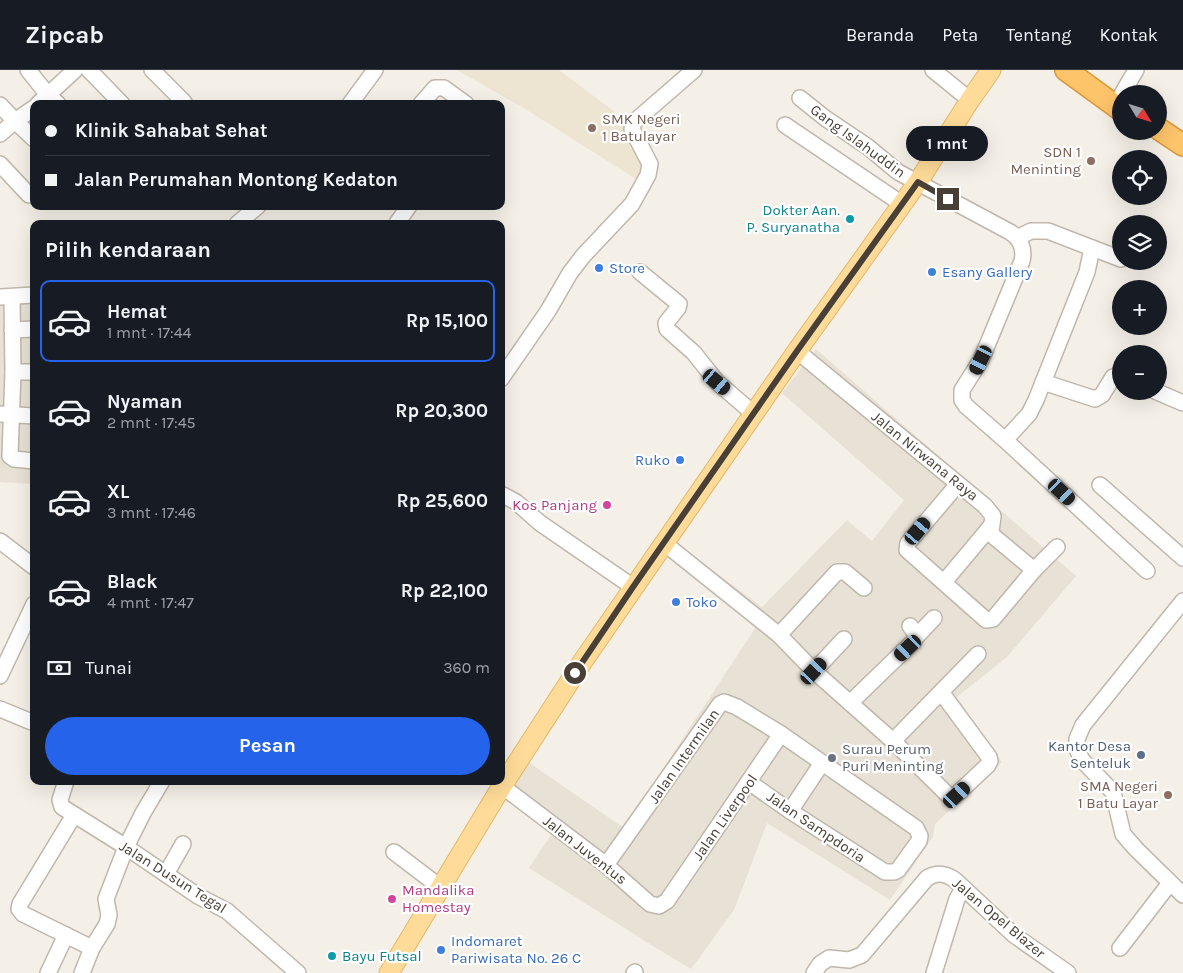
<!DOCTYPE html>
<html lang="id">
<head>
<meta charset="utf-8">
<style>
  :root { --surface:#171b24; --page:#20242c; --text:#f1f3f6; --muted:#9ea1a6; --line:#363941; --accent:#2563eb }
  body { margin:0; font-family:Karla,sans-serif; background:var(--page); color:var(--text); height:100vh; display:flex; flex-direction:column; font-size:19px; white-space:nowrap }
  * { box-sizing:border-box; margin:0 }
  p { font-size:16px; color:var(--muted) }
  .icon { flex:none; width:28px; height:28px; fill:none; stroke:currentColor; stroke-width:2; stroke-linecap:round; stroke-linejoin:round }
  .map { position:relative; flex:1; overflow:hidden }
  .details { position:absolute; left:30px; top:150px; width:475px; height:565px; display:flex; flex-direction:column; background:var(--surface); border-radius:10px; box-shadow:0 5px 20px #0002 }
  .details>* { flex:none }
  .hud { position:absolute; left:30px; top:30px; width:475px; height:110px; border-radius:10px; box-shadow:0 5px 20px #0002; display:grid; align-content:center; height:110px; padding:0 15px; background:var(--surface) }
  .needle { width:32px; rotate:128deg }
  .fabs { position:absolute; left:1112px; top:15px; display:grid; gap:10px }
  .fabs a { display:grid; place-items:center; width:55px; height:55px; border-radius:50%; background:var(--surface); box-shadow:0 5px 20px #0002; font-size:25px }
  .end { position:absolute; width:22px; height:22px; margin:-11px; border:6px solid #484037; background:#fff; box-shadow:0 0 0 2px #fff }
  .from { border-radius:50% }
  .bubble { position:absolute; height:35px; border-radius:18px; background:var(--surface); box-shadow:0 5px 20px #0002; font-size:16px; font-weight:700; line-height:35px; text-align:center }
  .car { position:absolute; width:15px; height:30px; margin:-15px -8px; border-radius:6px; box-shadow:0 0 4px 1px #0007; background:linear-gradient(#222 24%,#8ab4d8 0 40%,#222 0 76%,#8ab4d8 0 86%,#222 0) }
  .hud b { display:flex; align-items:center; gap:18px; height:48px; font-size:19px }
  .hud b+b { border-top:1px solid var(--line) }
  .hud i { width:12px; height:12px; background:var(--text) }
  ul { padding:0; list-style:none }
  li { display:flex; align-items:center; gap:15px; height:82px; margin:0 10px 8px; padding:0 5px; border:2px solid transparent; border-radius:10px }
  li div { flex:1 }
  li b { display:block; font-size:19px }
  li em { font-style:normal; font-weight:700 }
  li.current { border-color:var(--accent) }
  li>.icon { width:45px; height:45px; stroke-width:1.5 }
  h2 { padding:0 15px; font-size:22px; line-height:60px }
  .pay { display:flex; align-items:center; gap:12px; height:55px; padding:0 15px; font-size:19px }
  .pay p { margin-inline-start:auto }
  .button { display:flex; gap:10px; margin-top:auto; padding:10px 15px }
  .button a { flex:1; height:58px; border-radius:30px; background:var(--accent); color:#fff; font-size:20px; font-weight:700; line-height:58px; text-align:center }
  header { display:flex; align-items:center; gap:30px; box-sizing:border-box; height:70px; padding:0 25px; background:var(--surface); border-bottom:1px solid var(--line) }
  header strong { font-size:24px }
  nav { display:flex; gap:28px; margin-inline-start:auto; font-size:18px }
  .map>svg:first-child { display:block }
</style>
</head>
<body>
<header>
<strong>Zipcab</strong>
<nav><a>Beranda</a><a>Peta</a><a>Tentang</a><a>Kontak</a></nav>
</header>
<div class="map">
<svg width="1183" height="903" viewBox="0 0 1183 903">
  <rect width="100%" height="100%" fill="#f4f0e8"/>
  <g fill="#e8e1d6">
    <path d="M34,230V414L0,412V232Z"/>
    <path d="M816,279L1076,506L1007,587L957,627L1002,692L935,754L933,767L890,830L767,753L734,840L691,899L653,876L529,798L553,762L507,727L528,692L624,758L756,557L666,486L676,473L762,537L847,450L872,471L904,430L782,323Z"/>
  </g>
  <path fill="#ede4d2" d="M457,0H559L624,49L652,96L644,114L522,37Z"/>
  <g fill="none" stroke-linecap="round" stroke-linejoin="round">
    <defs>
      <g id="minor">
        <path d="M28,0L48,25L58,34"/>
        <path d="M89,0L122,34"/>
        <path d="M152,0L184,32"/>
        <path d="M933,0L970,30"/>
        <path d="M1122,24L1136,0"/>
        <path d="M800,28L825,48L868,77L898,102L1010,162C1020,168 1025,178 1022,191L981,290L962,320V330L966,336L1005,370L1147,501"/>
        <path d="M38,34L75,0"/>
        <path d="M350,34L375,0"/>
        <path d="M421,34L435,18H444L466,34"/>
        <path d="M0,35L15,51L34,38"/>
        <path d="M785,55L902,134"/>
        <path d="M0,64L15,51L34,69"/>
        <path d="M0,94L29,125"/>
        <path d="M397,153L409,136"/>
        <path d="M237,154L258,136"/>
        <path d="M1092,178L1121,189"/>
        <path d="M640,202L679,234L678,238L666,253L667,259L694,283L717,312L754,344"/>
        <path d="M0,227L34,225"/>
        <path d="M12,227L13,302L10,386L14,389L34,391"/>
        <path d="M12,260L34,259"/>
        <path d="M797,281L985,436L993,446L991,462L992,465L1034,500"/>
        <path d="M13,302H34"/>
        <path d="M501,309L548,241L570,203L583,186L632,134L648,105L650,94L632,59L634,52L694,0"/>
        <path d="M1043,312L1095,329L1102,325L1113,307L1117,306L1121,307"/>
        <path d="M1155,321L1183,333"/>
        <path d="M0,344L34,346"/>
        <path d="M1005,370L1029,344L1036,330L1087,202L1092,178L1048,161H1031L1017,168"/>
        <path d="M958,414L908,473L907,480L986,550L993,549L1034,500L1057,477"/>
        <path d="M1100,415L1183,488"/>
        <path d="M501,424L516,432L540,453L633,517"/>
        <path d="M0,471L34,497"/>
        <path d="M664,473L779,565L814,601L893,671L950,727H954L988,695L990,691L989,687L941,622"/>
        <path d="M944,512L991,456"/>
        <path d="M1183,531L1083,655L1077,669V679L1082,690L1113,722L1123,764L1136,779L1183,825"/>
        <path d="M779,565L837,502H845L864,518"/>
        <path d="M916,567L934,548"/>
        <path d="M814,601L844,569"/>
        <path d="M0,606L34,534"/>
        <path d="M850,633L913,572L916,567L914,561L910,556"/>
        <path d="M0,639L34,653"/>
        <path d="M893,671L978,584"/>
        <path d="M66,711L60,730L62,737L126,777L198,826L227,841L298,903"/>
        <path d="M502,716L606,795L650,834L659,836L667,831L781,664"/>
        <path d="M790,741L822,693"/>
        <path d="M74,745L20,834L19,839L23,844L92,878"/>
        <path d="M394,782L440,817"/>
        <path d="M606,795L720,634L724,632L737,637L781,664L916,758L920,766L919,771L898,800L894,802H885L790,741L749,712"/>
        <path d="M166,804L183,774"/>
        <path d="M1120,878L1170,813"/>
        <path d="M48,903L66,865"/>
        <path d="M82,903L92,878L107,854L109,845L106,829L126,777L143,743L162,711"/>
        <path d="M634,903L635,902"/>
        <path d="M814,903L820,894L829,888L849,890L862,885L927,808C937,802 945,803 955,810L1014,865L1068,903"/>
        <path d="M934,903L957,829L963,818"/>
      </g>
      <path id="major" d="M389,903L502,716L583,591L797,281L918,112L970,30L991,0"/>
      <g id="highway">
        <path d="M1066,0L1121,40"/>
        <path d="M1159,59L1183,75"/>
      </g>
    </defs>
    <use href="#minor" stroke="#c0b7ab" stroke-width="18"/>
    <use href="#major" stroke="#e4b767" stroke-width="21"/>
    <use href="#highway" stroke="#dd9739" stroke-width="24"/>
    <use href="#minor" stroke="#fff" stroke-width="15"/>
    <use href="#major" stroke="#fedb98" stroke-width="19"/>
    <use href="#highway" stroke="#fdc46a" stroke-width="21"/>
  </g>
  <g fill="none" stroke-linecap="round" stroke-linejoin="round">
    <path stroke="#484037" stroke-width="6" d="M575,603L633,517L797,281L918,112L948,129"/>
  </g>
  <g fill="#8d6e63" stroke="#fff" stroke-width="2">
    <circle cx="592" cy="58" r="5"/>
    <circle cx="1091" cy="91" r="5"/>
    <circle cx="1168" cy="725" r="5"/>
  </g>
  <g fill="#0f9aa8" stroke="#fff" stroke-width="2">
    <circle cx="850" cy="149" r="5"/>
    <circle cx="332" cy="886" r="5"/>
  </g>
  <g fill="#3f7fe0" stroke="#fff" stroke-width="2">
    <circle cx="599" cy="198" r="5"/>
    <circle cx="932" cy="202" r="5"/>
    <circle cx="680" cy="390" r="5"/>
    <circle cx="676" cy="532" r="5"/>
    <circle cx="441" cy="880" r="5"/>
  </g>
  <g fill="#d1479c" stroke="#fff" stroke-width="2">
    <circle cx="607" cy="435" r="5"/>
    <circle cx="392" cy="829" r="5"/>
  </g>
  <circle fill="#5c6f8a" stroke="#fff" stroke-width="2" cx="1141" cy="685" r="5"/>
  <circle fill="#6b7280" stroke="#fff" stroke-width="2" cx="832" cy="688" r="5"/>
  <g text-anchor="middle" stroke-width="4.5" stroke-linejoin="round" paint-order="stroke">
    <g font-size="15" fill="#785e54" stroke="#fff" text-anchor="end">
      <text x="602" y="54" text-anchor="start">SMK Negeri<tspan x="602" dy="17">1 Batulayar</tspan></text>
      <text x="1081" y="87">SDN 1<tspan x="1081" dy="17">Meninting</tspan></text>
      <text x="1158" y="721">SMA Negeri<tspan x="1158" dy="17">1 Batu Layar</tspan></text>
    </g>
    <g font-size="15" fill="#484037" stroke="#fff">
      <text transform="translate(858 71) rotate(36)" y="5">Gang Islahuddin</text>
      <text transform="translate(925 386) rotate(39)" y="5">Jalan Nirwana Raya</text>
      <text transform="translate(684 686) rotate(-55)" y="5">Jalan Intermilan</text>
      <text transform="translate(725 747) rotate(-55)" y="5">Jalan Liverpool</text>
      <text transform="translate(816 757) rotate(34)" y="5">Jalan Sampdoria</text>
      <text transform="translate(585 780) rotate(38)" y="5">Jalan Juventus</text>
      <text transform="translate(173 807) rotate(32)" y="5">Jalan Dusun Tegal</text>
      <text transform="translate(999 848) rotate(40)" y="5">Jalan Opel Blazer</text>
    </g>
    <g font-size="15" fill="#0d838f" stroke="#fff" text-anchor="end">
      <text x="840" y="145">Dokter Aan.<tspan x="840" dy="17">P. Suryanatha</tspan></text>
      <text x="342" y="891" text-anchor="start">Bayu Futsal</text>
    </g>
    <g font-size="15" fill="#366cbe" stroke="#fff" text-anchor="start">
      <text x="609" y="203">Store</text>
      <text x="942" y="207">Esany Gallery</text>
      <text x="670" y="395" text-anchor="end">Ruko</text>
      <text x="686" y="537">Toko</text>
      <text x="451" y="876">Indomaret<tspan x="451" dy="17">Pariwisata No. 26 C</tspan></text>
    </g>
    <g font-size="15" fill="#b23c85" stroke="#fff" text-anchor="end">
      <text x="597" y="440">Kos Panjang</text>
      <text x="402" y="825" text-anchor="start">Mandalika<tspan x="402" dy="17">Homestay</tspan></text>
    </g>
    <g font-size="15" fill="#4e5e75" stroke="#fff" text-anchor="end">
      <text x="1131" y="681">Kantor Desa<tspan x="1131" dy="17">Senteluk</tspan></text>
    </g>
    <g font-size="15" fill="#5b616d" stroke="#fff" text-anchor="start">
      <text x="842" y="684">Surau Perum<tspan x="842" dy="17">Puri Meninting</tspan></text>
    </g>
  </g>
</svg>
<div class="fabs">
<a><svg class="needle" viewBox="-14 -14 28 28"><path d="M0-13l5 13h-10z" fill="#e53935"/><path d="M0 13l5-13h-10z" fill="#9ea1a6"/></svg></a>
<a><svg class="icon" aria-label="locate" viewBox="0 0 24 24"><circle cx="12" cy="12" r="6"/><path d="M12 2v4M12 18v4M2 12h4M18 12h4"/></svg></a>
<a><svg class="icon" aria-label="layers" viewBox="0 0 24 24"><path d="M12 4l9 5-9 5-9-5zM3 14l9 5 9-5"/></svg></a>
<a>+</a>
<a>−</a>
</div>
<i class="end from" style="left:575px;top:603px"></i>
<i class="end" style="left:948px;top:129px"></i>
<div class="bubble" style="left:906px;top:56px;width:82px">1 mnt</div>
<i class="car" style="left:981px;top:290px;rotate:206deg"></i>
<i class="car" style="left:717px;top:312px;rotate:130deg"></i>
<i class="car" style="left:1062px;top:422px;rotate:133deg"></i>
<i class="car" style="left:918px;top:461px;rotate:40deg"></i>
<i class="car" style="left:908px;top:578px;rotate:227deg"></i>
<i class="car" style="left:814px;top:601px;rotate:43deg"></i>
<i class="car" style="left:957px;top:725px;rotate:47deg"></i>
<div class="hud">
<b><i class="from"></i>Klinik Sahabat Sehat</b>
<b><i></i>Jalan Perumahan Montong Kedaton</b>
</div>
<section class="details">
<h2>Pilih kendaraan</h2>
<ul>
<li class="current"><svg class="icon" aria-label="car" viewBox="0 0 24 24"><path d="M5 17H2v-5l4-1 3-4h7l3 4 3 1v5h-3M9 17h6M6 11h13"/><circle cx="7" cy="17" r="2"/><circle cx="17" cy="17" r="2"/></svg><div><b>Hemat</b><p>1 mnt · 17:44</p></div><em>Rp 15,100</em></li>
<li><svg class="icon" aria-label="car" viewBox="0 0 24 24"><path d="M5 17H2v-5l4-1 3-4h7l3 4 3 1v5h-3M9 17h6M6 11h13"/><circle cx="7" cy="17" r="2"/><circle cx="17" cy="17" r="2"/></svg><div><b>Nyaman</b><p>2 mnt · 17:45</p></div><em>Rp 20,300</em></li>
<li><svg class="icon" aria-label="car" viewBox="0 0 24 24"><path d="M5 17H2v-5l4-1 3-4h7l3 4 3 1v5h-3M9 17h6M6 11h13"/><circle cx="7" cy="17" r="2"/><circle cx="17" cy="17" r="2"/></svg><div><b>XL</b><p>3 mnt · 17:46</p></div><em>Rp 25,600</em></li>
<li><svg class="icon" aria-label="car" viewBox="0 0 24 24"><path d="M5 17H2v-5l4-1 3-4h7l3 4 3 1v5h-3M9 17h6M6 11h13"/><circle cx="7" cy="17" r="2"/><circle cx="17" cy="17" r="2"/></svg><div><b>Black</b><p>4 mnt · 17:47</p></div><em>Rp 22,100</em></li>
</ul>
<div class="pay"><svg class="icon" aria-label="cash" viewBox="0 0 24 24"><path d="M3 7h18v10H3z"/><circle cx="12" cy="12" r="2"/></svg>Tunai<p>360 m</p></div>
<div class="button"><a>Pesan</a></div>
</section>
</div>
</body>
</html>
